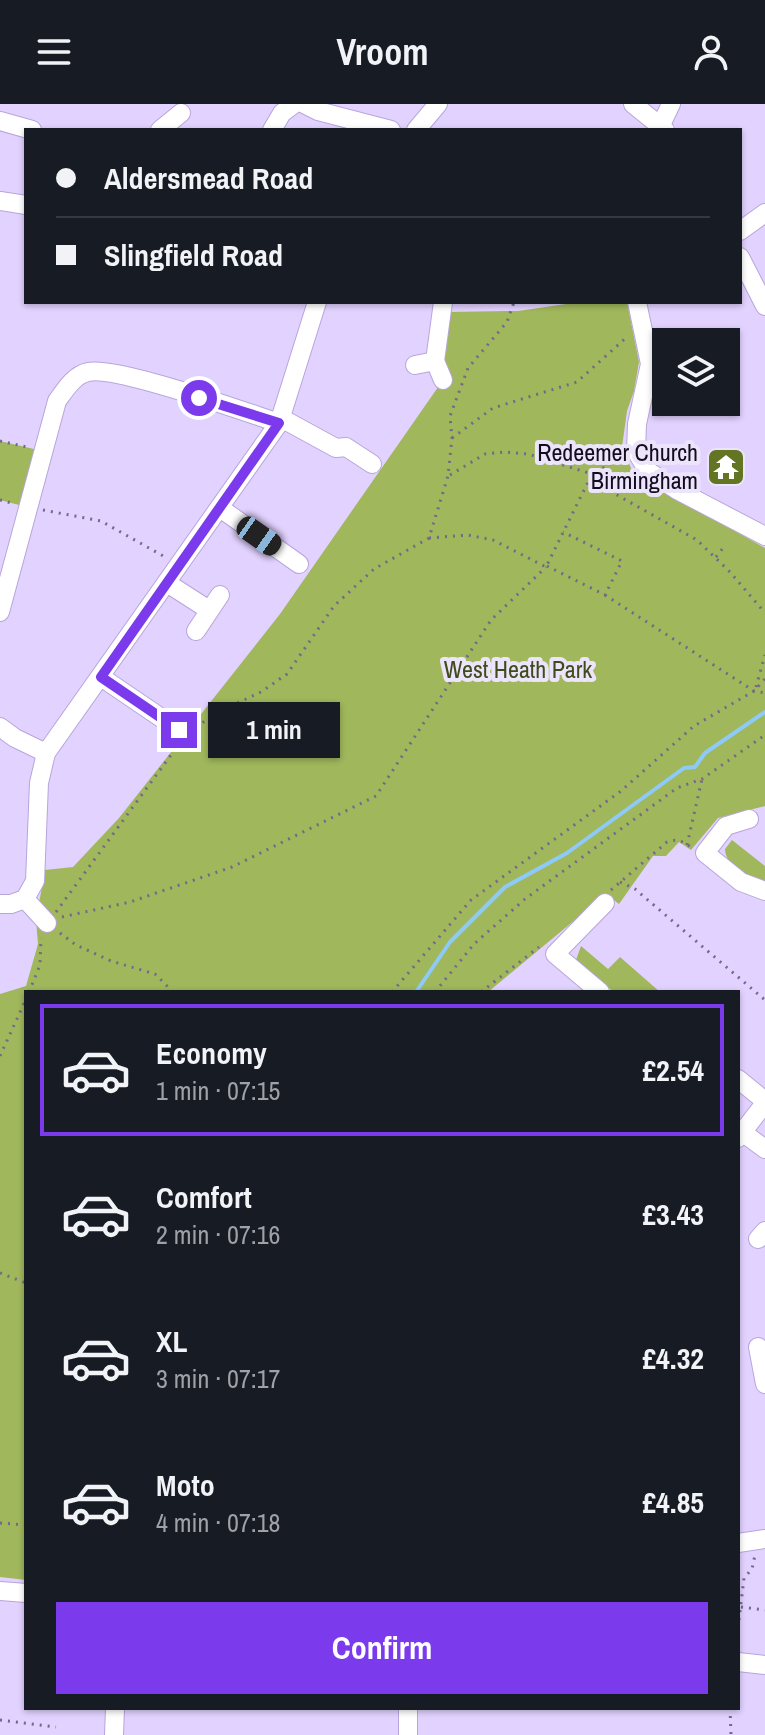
<!DOCTYPE html>
<html lang="en">
<head>
<meta charset="utf-8">
<style>
  :root { --surface:#171b24; --page:#242831; --text:#f1f3f6; --muted:#9ea1a6; --line:#363941; --accent:#7c3aed }
  body { margin:0; font-family:"Archivo Narrow",sans-serif; background:var(--page); color:var(--text); height:100vh; display:flex; flex-direction:column; font-size:30px; white-space:nowrap }
  * { box-sizing:border-box; margin:0 }
  p { font-size:26px; color:var(--muted) }
  .icon { flex:none; width:44px; height:44px; fill:none; stroke:currentColor; stroke-width:2; stroke-linecap:round; stroke-linejoin:round }
  .map { position:relative; flex:1; overflow:hidden }
  .details { position:absolute; left:24px; top:886px; width:716px; height:720px; display:flex; flex-direction:column; background:var(--surface); border-radius:0px; box-shadow:0 2px 6px #0004 }
  .details>* { flex:none }
  .top-card { position:absolute; left:24px; top:24px; width:718px; height:176px; border-radius:0px; box-shadow:0 2px 6px #0004; display:grid; align-content:center; height:176px; padding:0 32px; background:var(--surface) }
  .tools { position:absolute; left:652px; top:224px; display:grid; gap:16px }
  .tools a { display:grid; place-items:center; width:88px; height:88px; border-radius:0px; background:var(--surface); box-shadow:0 2px 6px #0004; font-size:40px }
  .end { position:absolute; width:36px; height:36px; margin:-18px; border:10px solid #7c3aed; background:#fff; box-shadow:0 0 0 4px #fff }
  .from { border-radius:50% }
  .bubble { position:absolute; height:56px; border-radius:0px; background:var(--surface); box-shadow:0 2px 6px #0004; font-size:26px; font-weight:800; line-height:56px; text-align:center }
  .car { position:absolute; width:24px; height:48px; margin:-24px -12px; border-radius:10px; box-shadow:0 0 6px 2px #0007; background:linear-gradient(#222 24%,#8ab4d8 0 40%,#222 0 76%,#8ab4d8 0 86%,#222 0) }
  .top-card b { display:flex; align-items:center; gap:28px; height:76px; font-size:30px }
  .top-card b+b { border-top:2px solid var(--line) }
  .top-card i { width:20px; height:20px; background:var(--text) }
  ul { padding:14px 0 0; list-style:none }
  li { display:flex; align-items:center; gap:24px; height:132px; margin:0 16px 12px; padding:0 16px; border:4px solid transparent; border-radius:0px }
  li div { flex:1 }
  li b { display:block; font-size:30px }
  li em { font-style:normal; font-weight:800 }
  li.active { border-color:var(--accent) }
  li>.icon { width:72px; height:72px; stroke-width:1.5 }
  .cta { display:flex; gap:16px; margin-top:auto; padding:16px 32px }
  .cta a { flex:1; height:92px; border-radius:0px; background:var(--accent); color:#fff; font-size:32px; font-weight:800; line-height:92px; text-align:center }
  header { display:flex; justify-content:space-between; align-items:center; height:104px; padding:0 32px; background:var(--surface); font-size:36px; font-weight:800 }
  .map>svg:first-child { display:block }
</style>
</head>
<body>
<header><svg class="icon" aria-label="menu" viewBox="0 0 24 24"><path d="M4 6h16M4 12h16M4 18h16"/></svg>Vroom<svg class="icon" aria-label="person" viewBox="0 0 24 24"><circle cx="12" cy="8" r="4"/><path d="M4 21q1-7 8-7t8 7"/></svg></header>
<div class="map">
<svg width="765" height="1631" viewBox="0 0 765 1631">
  <rect width="100%" height="100%" fill="#e2d2ff"/>
  <g fill="#a0b75c">
    <path d="M580,198H627L639,258L634,287L627,307L622,343L633,369L765,444V702L718,714L691,746L679,738L666,752H653L619,800L606,790L488,888H26V1476L0,1473V890L26,882L38,840L36,816L45,766L73,763L119,714L280,510L443,276L440,257L447,208L518,207Z"/>
    <path d="M0,337L38,346L23,402L0,396Z"/>
    <path d="M732,736L765,762V780C750,776 725,762 725,745Z"/>
    <path d="M581,842L608,865L620,853L660,888H614L581,864L576,856Z"/>
  </g>
  <g fill="none" stroke-linecap="round" stroke-linejoin="round">
    <path stroke="#8ecaf7" stroke-width="4" d="M416,888L450,838L505,783L567,749L684,664L695,663L705,649L765,608"/>
    <defs>
      <g id="minor">
        <path d="M304,0L318,7L391,26"/>
        <path d="M633,0L665,26"/>
        <path d="M0,17L32,26"/>
        <path d="M661,21L671,0"/>
        <path d="M160,26L181,9"/>
        <path d="M272,26L282,9L294,0"/>
        <path d="M416,26L438,0"/>
        <path d="M0,97L26,101"/>
        <path d="M740,127L765,109"/>
        <path d="M740,153L765,202"/>
        <path d="M637,198L650,260L637,320L636,347L648,367L677,386L765,432"/>
        <path d="M435,257L443,198"/>
        <path d="M415,261L435,257L443,276"/>
        <path d="M281,314L336,344L346,343L372,360"/>
        <path d="M220,404L299,460"/>
        <path d="M167,479L209,506"/>
        <path d="M0,508L57,297C65,286 74,271 88,268C115,261 245,308 279,319"/>
        <path d="M196,527L220,491"/>
        <path d="M101,573L179,626"/>
        <path d="M0,623L15,634L46,649"/>
        <path d="M749,715L726,722L705,749L741,778L765,787"/>
        <path d="M25,795L35,777L39,679L46,649L279,319L317,198"/>
        <path d="M25,795L47,819"/>
        <path d="M0,800H11L25,795"/>
        <path d="M600,888L555,850L605,799"/>
        <path d="M738,975L765,997"/>
        <path d="M742,1028L765,1045"/>
        <path d="M738,1034L765,999"/>
        <path d="M758,1135L765,1127"/>
        <path d="M758,1243L765,1280"/>
        <path d="M738,1439L765,1435"/>
        <path d="M0,1487L26,1489"/>
        <path d="M738,1558L765,1561"/>
        <path d="M408,1604V1631"/>
        <path d="M114,1631L115,1604"/>
      </g>
    </defs>
    <use href="#minor" stroke="#b8a5db" stroke-width="20"/>
    <g stroke="#746988" stroke-width="3" stroke-dasharray="2 6" stroke-linecap="butt">
      <path d="M452,334L493,304L577,278L628,232"/>
      <path d="M0,337L27,343"/>
      <path d="M450,371L485,350L505,348L528,350L592,370L601,382L697,436L730,468L765,509"/>
      <path d="M0,396L12,399"/>
      <path d="M43,406L101,417L165,453"/>
      <path d="M429,434L468,431L493,436L546,463L592,370L623,353"/>
      <path d="M716,453L723,444"/>
      <path d="M547,462L605,491L622,457L563,428"/>
      <path d="M605,491L754,587L765,589"/>
      <path d="M756,583L765,551"/>
      <path d="M196,623L220,607L261,588L287,570L334,502L374,465L429,434L448,372L452,334L450,312L468,264L507,218L514,198"/>
      <path d="M687,741L702,675"/>
      <path d="M620,778L635,785L765,896"/>
      <path d="M611,786L667,738C678,734 683,738 691,743"/>
      <path d="M56,808L179,640"/>
      <path d="M62,813L130,798L232,763L376,692L491,516L546,463"/>
      <path d="M60,829L76,841L111,857L155,870L173,888"/>
      <path d="M29,888L40,861L41,834"/>
      <path d="M392,888L471,796L621,687L694,622L754,587L765,575"/>
      <path d="M435,888L474,840L525,795L677,684L702,675L765,631"/>
      <path d="M481,888L539,843"/>
      <path d="M0,952L26,895"/>
      <path d="M0,1169L26,1179"/>
      <path d="M0,1419L26,1421"/>
      <path d="M741,1503L765,1506"/>
      <path d="M738,1524L744,1474L752,1465L755,1451"/>
      <path d="M730,1604L731,1631"/>
      <path d="M0,1616L56,1623"/>
    </g>
    <use href="#minor" stroke="#fff" stroke-width="18"/>
  </g>
  <g fill="none" stroke-linecap="round" stroke-linejoin="round">
    <path stroke="#7c3aed" stroke-width="10" d="M179,626L101,573L279,319L199,294"/>
  </g>
  <defs>
    <symbol id="temple-square" viewBox="-11 -11 22 22"><rect x="-9" y="-9" width="18" height="18" rx="4" fill="#637523" stroke="#ebe4fa"/><path d="M0-6L5-2H3V0L6.5 2.5H4V6H1.5V3h-3V6H-4V2.5H-6.5L-3 0V-2H-5Z" fill="#fff"/></symbol>
  </defs>
  <g fill-rule="evenodd">
    <use href="#temple-square" x="704" y="341" width="44" height="44"/>
  </g>
  <g text-anchor="middle" stroke-width="8" stroke-linejoin="round" paint-order="stroke">
    <g font-size="24" fill="#130c1f" stroke="#ebe4fa" text-anchor="end">
      <text x="698" y="357">Redeemer Church<tspan x="698" dy="28">Birmingham</tspan></text>
    </g>
    <g font-size="24" fill="#404b1c" stroke="#ebe4fa">
      <text x="518" y="574">West Heath Park</text>
    </g>
  </g>
</svg>
<div class="tools">
<a><svg class="icon" aria-label="layers" viewBox="0 0 24 24"><path d="M12 4l9 5-9 5-9-5zM3 14l9 5 9-5"/></svg></a>
</div>
<i class="end from" style="left:199px;top:294px"></i>
<i class="end" style="left:179px;top:626px"></i>
<div class="bubble" style="left:208px;top:598px;width:132px">1 min</div>
<i class="car" style="left:259px;top:432px;rotate:125deg"></i>
<div class="top-card">
<b><i class="from"></i>Aldersmead Road</b>
<b><i></i>Slingfield Road</b>
</div>
<section class="details">
<ul>
<li class="active"><svg class="icon" aria-label="car" viewBox="0 0 24 24"><path d="M5 17H2v-5l4-1 3-4h7l3 4 3 1v5h-3M9 17h6M6 11h13"/><circle cx="7" cy="17" r="2"/><circle cx="17" cy="17" r="2"/></svg><div><b>Economy</b><p>1 min · 07:15</p></div><em>£2.54</em></li>
<li><svg class="icon" aria-label="car" viewBox="0 0 24 24"><path d="M5 17H2v-5l4-1 3-4h7l3 4 3 1v5h-3M9 17h6M6 11h13"/><circle cx="7" cy="17" r="2"/><circle cx="17" cy="17" r="2"/></svg><div><b>Comfort</b><p>2 min · 07:16</p></div><em>£3.43</em></li>
<li><svg class="icon" aria-label="car" viewBox="0 0 24 24"><path d="M5 17H2v-5l4-1 3-4h7l3 4 3 1v5h-3M9 17h6M6 11h13"/><circle cx="7" cy="17" r="2"/><circle cx="17" cy="17" r="2"/></svg><div><b>XL</b><p>3 min · 07:17</p></div><em>£4.32</em></li>
<li><svg class="icon" aria-label="car" viewBox="0 0 24 24"><path d="M5 17H2v-5l4-1 3-4h7l3 4 3 1v5h-3M9 17h6M6 11h13"/><circle cx="7" cy="17" r="2"/><circle cx="17" cy="17" r="2"/></svg><div><b>Moto</b><p>4 min · 07:18</p></div><em>£4.85</em></li>
</ul>
<div class="cta"><a>Confirm</a></div>
</section>
</div>
</body>
</html>
